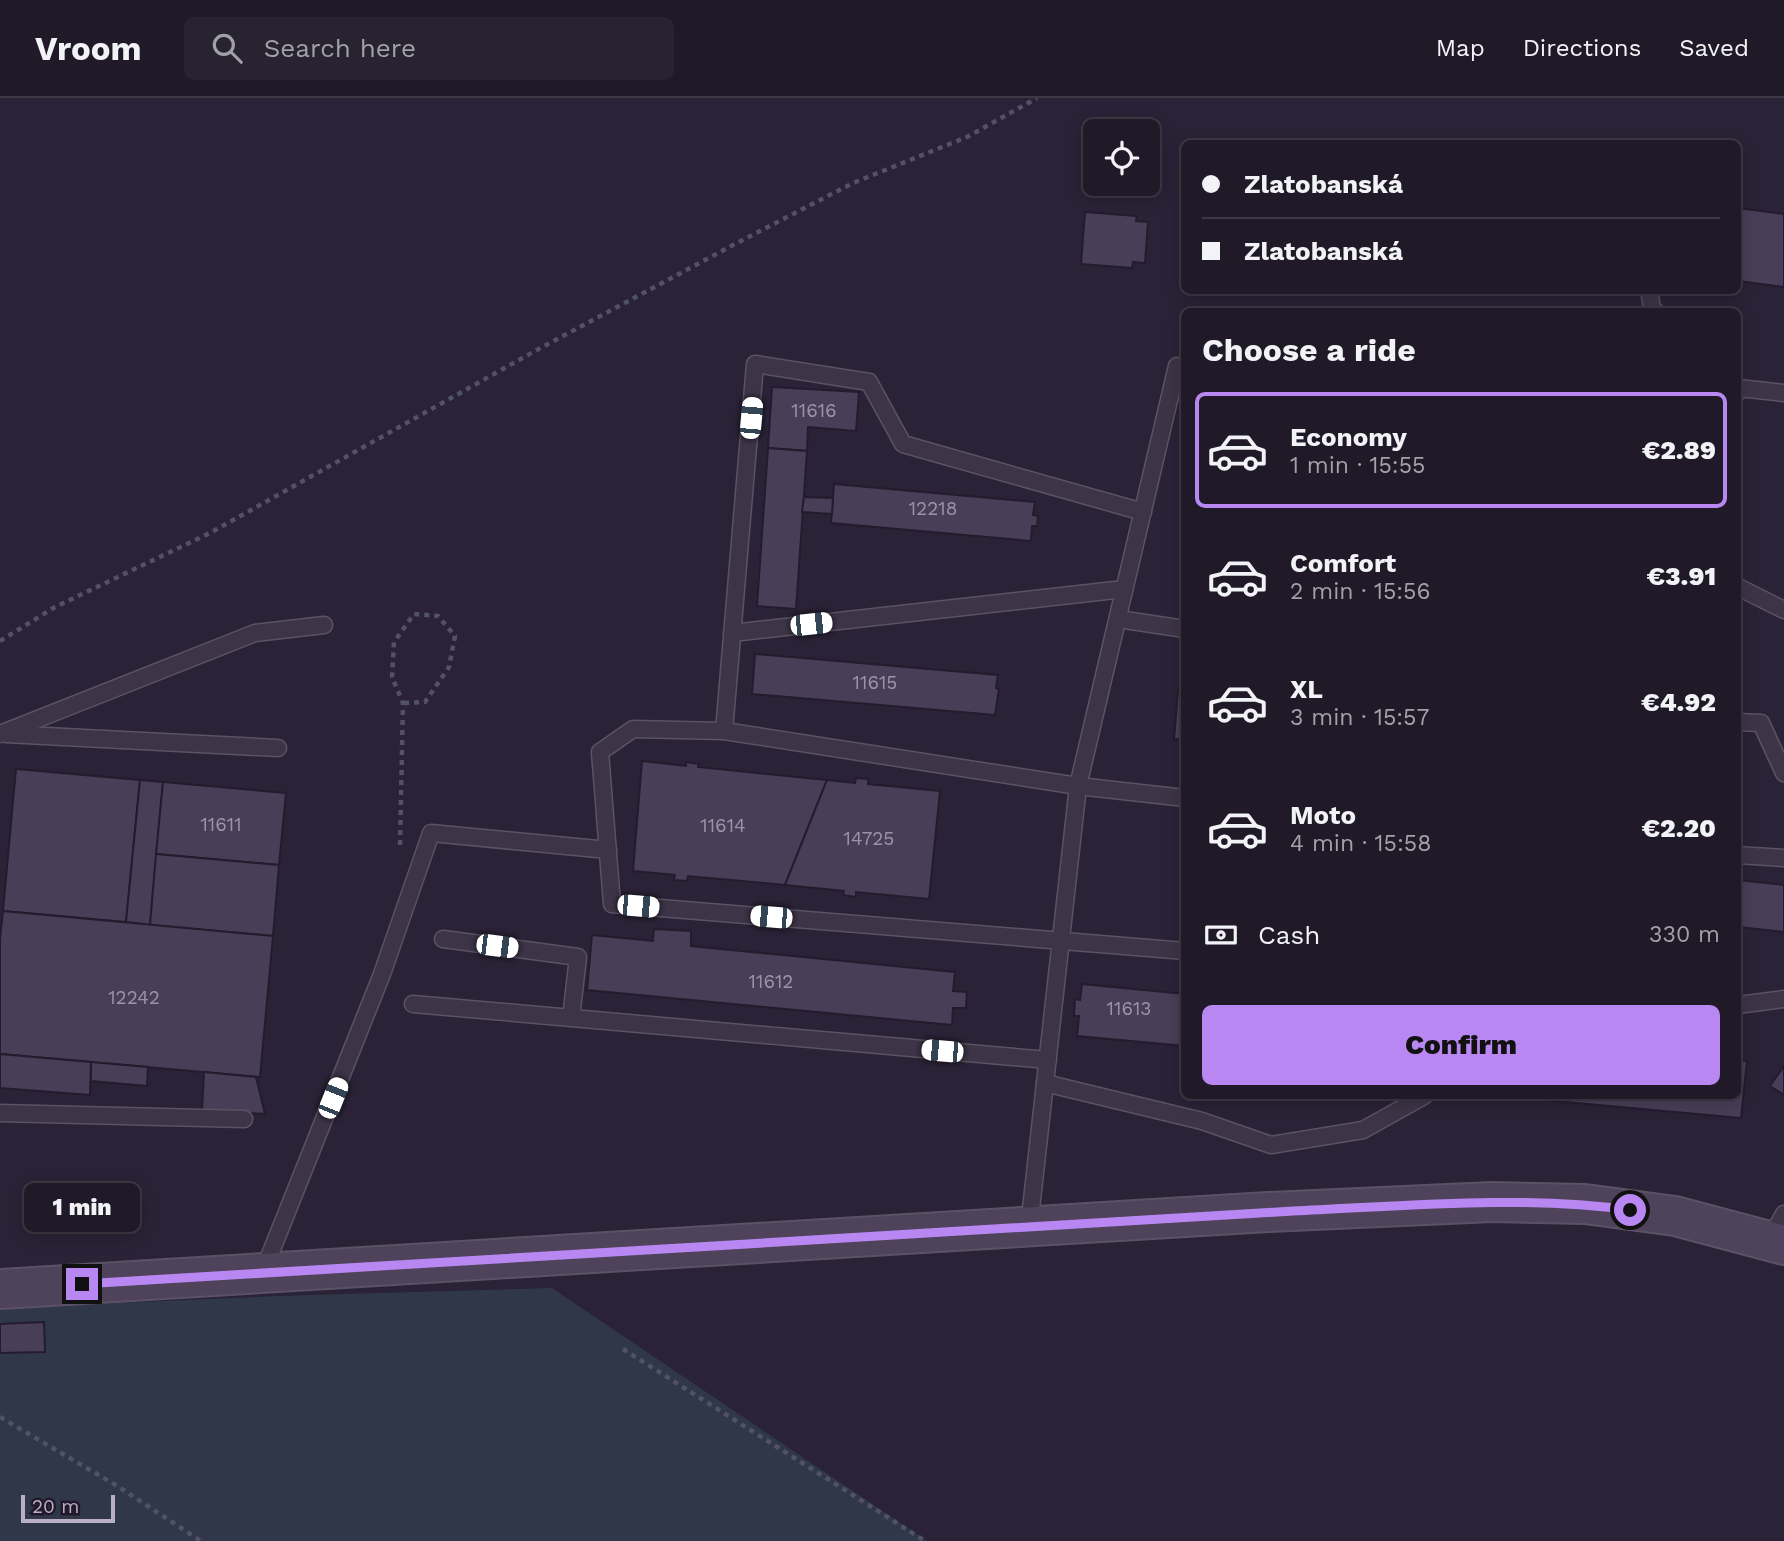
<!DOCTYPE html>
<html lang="en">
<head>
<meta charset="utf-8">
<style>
  :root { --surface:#201a28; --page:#282330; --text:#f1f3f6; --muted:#a2a1a8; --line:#3d3845; --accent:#b887f1 }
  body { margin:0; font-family:"Work Sans",sans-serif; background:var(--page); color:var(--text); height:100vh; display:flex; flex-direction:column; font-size:26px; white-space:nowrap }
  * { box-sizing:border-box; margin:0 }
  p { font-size:23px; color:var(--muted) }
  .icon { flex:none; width:38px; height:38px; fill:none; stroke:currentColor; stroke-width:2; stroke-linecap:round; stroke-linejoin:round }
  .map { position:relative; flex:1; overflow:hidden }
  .sheet { position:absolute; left:1181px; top:210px; width:560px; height:791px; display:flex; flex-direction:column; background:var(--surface); border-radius:10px; box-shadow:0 4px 18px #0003,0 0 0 2px var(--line) }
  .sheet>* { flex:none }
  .banner { position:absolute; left:1181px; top:42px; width:560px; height:154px; border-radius:10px; box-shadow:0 4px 18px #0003,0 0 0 2px var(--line); display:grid; align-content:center; height:154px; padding:0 21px; background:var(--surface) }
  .buttons { position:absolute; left:1083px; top:21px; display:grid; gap:14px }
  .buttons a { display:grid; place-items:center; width:77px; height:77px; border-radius:10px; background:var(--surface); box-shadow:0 4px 18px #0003,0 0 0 2px var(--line); font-size:35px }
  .scale { position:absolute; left:21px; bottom:18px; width:94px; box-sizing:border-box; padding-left:7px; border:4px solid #b9afc4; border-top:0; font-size:19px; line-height:24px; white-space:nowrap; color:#b9afc4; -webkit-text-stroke:5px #221a2c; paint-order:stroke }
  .end { position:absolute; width:32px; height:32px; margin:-16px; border:9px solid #b887f1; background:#111; box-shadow:0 0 0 4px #111 }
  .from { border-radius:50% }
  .bubble { position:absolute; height:49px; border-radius:10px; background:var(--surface); box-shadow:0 4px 18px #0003,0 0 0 2px var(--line); font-size:23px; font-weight:800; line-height:49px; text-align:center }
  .car { position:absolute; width:21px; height:42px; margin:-21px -10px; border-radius:9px; box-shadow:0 0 5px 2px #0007; background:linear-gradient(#fff 24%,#345 0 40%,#fff 0 76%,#345 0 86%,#fff 0) }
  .banner b { display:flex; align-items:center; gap:24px; height:66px; font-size:26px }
  .banner b+b { border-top:2px solid var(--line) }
  .banner i { width:18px; height:18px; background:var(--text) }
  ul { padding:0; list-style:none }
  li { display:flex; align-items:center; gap:21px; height:116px; margin:0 14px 10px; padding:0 7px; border:4px solid transparent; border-radius:10px }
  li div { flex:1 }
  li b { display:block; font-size:26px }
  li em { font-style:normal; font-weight:800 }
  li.on { border-color:var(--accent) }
  li>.icon { width:63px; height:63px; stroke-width:1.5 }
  h2 { padding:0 21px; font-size:32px; line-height:84px }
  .pay { display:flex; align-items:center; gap:18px; height:77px; padding:0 21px; font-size:26px }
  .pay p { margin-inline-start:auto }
  .cta { display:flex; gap:14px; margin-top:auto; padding:14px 21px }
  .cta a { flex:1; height:80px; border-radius:10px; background:var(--accent); color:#111; font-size:28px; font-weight:800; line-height:80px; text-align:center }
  header { display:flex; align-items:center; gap:42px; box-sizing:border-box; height:98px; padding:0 35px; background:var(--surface); border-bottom:2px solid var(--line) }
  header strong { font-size:33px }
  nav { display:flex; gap:38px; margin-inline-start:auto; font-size:24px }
  .search { width:490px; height:63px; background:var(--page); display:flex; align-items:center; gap:18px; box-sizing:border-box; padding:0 24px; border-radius:10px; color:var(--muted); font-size:26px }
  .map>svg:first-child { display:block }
</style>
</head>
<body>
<header>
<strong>Vroom</strong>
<div class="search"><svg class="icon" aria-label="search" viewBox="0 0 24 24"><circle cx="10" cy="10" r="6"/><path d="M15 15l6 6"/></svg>Search here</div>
<nav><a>Map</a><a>Directions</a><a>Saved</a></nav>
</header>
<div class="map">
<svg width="1784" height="1443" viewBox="0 0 1784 1443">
  <rect width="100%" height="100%" fill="#2a2236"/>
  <path fill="#2f3748" d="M552,1190L927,1443H0V1210L277,1198Z"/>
  <g fill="#493e57" stroke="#241c2e" stroke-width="2">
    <path d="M1738,110L1784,116V189L1738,183Z"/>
    <path d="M1085,114L1137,118L1136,123L1148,124L1145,165L1133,164L1132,170L1081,166Z"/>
    <path d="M772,289L859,294L856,333L808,329L807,353L768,350Z"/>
    <path d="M768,350L807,353L796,511L757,508Z"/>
    <path d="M834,386L1035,404L1033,417L1038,418L1037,428H1032L1031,443L831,425Z"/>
    <path d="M804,399L833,400L832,416L802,414Z"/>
    <path d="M755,556L998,577L996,590L999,591L995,617L752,596Z"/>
    <path d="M1178,592H1185V642L1174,641Z"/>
    <path d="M642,663L686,668V664L699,666L698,669L827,682L785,787L688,778L687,783L674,782L675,777L633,773Z"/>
    <path d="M16,671L140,682L126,824L3,813Z"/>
    <path d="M856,680L868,681V686L940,693L929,801L856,794V799L843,797L844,793L785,787L827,682L855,685Z"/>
    <path d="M140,682L163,684L150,827L126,824Z"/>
    <path d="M163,684L286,695L279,767L156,756Z"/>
    <path d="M156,756L279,767L273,838L150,827Z"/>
    <path d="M1738,782L1784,787V834L1738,829Z"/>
    <path d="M3,813L273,838L260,979L0,956V841Z"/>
    <path d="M654,831L691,833V848L955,874L953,893L967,894L966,910H953L952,927L587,892L592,837L653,843Z"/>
    <path d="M1082,886L1185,896V948L1077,938L1079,918H1074L1075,901L1080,902Z"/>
    <path d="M0,956L91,964L90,997L0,990Z"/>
    <path d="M1738,962L1747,963L1741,1020L1509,999L1738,998Z"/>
    <path d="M91,964L148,969L147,988L91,983Z"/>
    <path d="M1784,968V997L1770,988Z"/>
    <path d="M204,974L256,979L265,1016L202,1012Z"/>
    <path d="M44,1224L45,1254L0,1255V1226Z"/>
  </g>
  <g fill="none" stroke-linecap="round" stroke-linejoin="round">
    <defs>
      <g id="lane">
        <path d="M1649,192L1652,210L1656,214"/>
        <path d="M1177,268L1078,688L1185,700"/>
        <path d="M1738,294L1739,290L1784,295"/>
        <path d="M1738,489L1784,512"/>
        <path d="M1118,521L1185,531"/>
        <path d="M732,535L1124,491"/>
        <path d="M1738,624L1761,625L1784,675"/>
        <path d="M724,633L755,266L869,284L903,346L1143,414"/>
        <path d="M0,636L255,535L324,527"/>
        <path d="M6,636L278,650"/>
        <path d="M1738,757L1784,760"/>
        <path d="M443,841L578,859L571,920"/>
        <path d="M413,906L1048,962"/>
        <path d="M1738,907L1784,901"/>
        <path d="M1045,985L1202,1023L1271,1047L1363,1032L1424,998"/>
        <path d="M0,1015L244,1021"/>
        <path d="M1029,1129L1078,688L724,633L633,631L600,654L612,806L1185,853"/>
        <path d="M1769,1143L1784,1116"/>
        <path d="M263,1174L382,876L431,735L608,752"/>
      </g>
      <path id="secondary" d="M0,1191L1268,1114L1492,1104L1585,1106L1675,1118L1784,1147"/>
    </defs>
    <use href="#lane" stroke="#5b5265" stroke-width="19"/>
    <use href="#secondary" stroke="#5b5265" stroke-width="42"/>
    <g stroke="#525265" stroke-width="4.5" stroke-dasharray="5 5" stroke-linecap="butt">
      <path d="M0,543L55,509L210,435L535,253L735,146L853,85L967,39L1037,0"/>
      <path d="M400,747L403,605L392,579L394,544L414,516L438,518L455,538L449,569L425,604L403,605"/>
      <path d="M623,1251L925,1443"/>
      <path d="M0,1319L119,1389L201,1443"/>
    </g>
    <use href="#lane" stroke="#3d3547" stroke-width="16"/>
    <use href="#secondary" stroke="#4e435a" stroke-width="38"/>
  </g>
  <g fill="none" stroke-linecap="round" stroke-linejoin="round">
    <path stroke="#b887f1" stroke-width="9" d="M82,1186L1293,1113C1405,1108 1518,1097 1630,1112"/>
  </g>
  <g text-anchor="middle" stroke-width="5" stroke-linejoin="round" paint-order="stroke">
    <g font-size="19" fill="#9d93a9">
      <text x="814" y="319">11616</text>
      <text x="933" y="417">12218</text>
      <text x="875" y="591">11615</text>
      <text x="221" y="733">11611</text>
      <text x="723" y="734">11614</text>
      <text x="869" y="747">14725</text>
      <text x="771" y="890">11612</text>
      <text x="134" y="906">12242</text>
      <text x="1129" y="917">11613</text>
    </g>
  </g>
</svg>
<div class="buttons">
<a><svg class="icon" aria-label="locate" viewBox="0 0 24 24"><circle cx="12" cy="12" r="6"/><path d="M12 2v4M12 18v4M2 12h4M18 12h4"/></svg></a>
</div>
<div class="scale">20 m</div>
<i class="end from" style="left:1630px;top:1112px"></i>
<i class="end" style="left:82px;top:1186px"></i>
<div class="bubble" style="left:24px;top:1085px;width:116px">1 min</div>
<i class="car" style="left:751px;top:320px;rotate:5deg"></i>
<i class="car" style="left:811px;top:526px;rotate:84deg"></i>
<i class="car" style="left:638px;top:808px;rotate:95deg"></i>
<i class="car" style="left:771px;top:819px;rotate:275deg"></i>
<i class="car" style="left:497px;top:848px;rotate:97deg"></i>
<i class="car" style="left:942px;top:953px;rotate:275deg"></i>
<i class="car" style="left:333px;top:1000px;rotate:22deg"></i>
<div class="banner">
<b><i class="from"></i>Zlatobanská</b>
<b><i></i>Zlatobanská</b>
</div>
<section class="sheet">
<h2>Choose a ride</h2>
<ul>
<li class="on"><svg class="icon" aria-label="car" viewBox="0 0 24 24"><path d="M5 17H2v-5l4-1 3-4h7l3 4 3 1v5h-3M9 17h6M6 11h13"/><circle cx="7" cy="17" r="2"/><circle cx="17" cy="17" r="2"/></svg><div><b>Economy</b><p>1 min · 15:55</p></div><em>€2.89</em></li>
<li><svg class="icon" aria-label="car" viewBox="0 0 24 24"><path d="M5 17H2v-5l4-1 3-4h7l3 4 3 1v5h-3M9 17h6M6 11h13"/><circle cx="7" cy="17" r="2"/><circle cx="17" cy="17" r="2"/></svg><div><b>Comfort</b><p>2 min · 15:56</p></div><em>€3.91</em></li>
<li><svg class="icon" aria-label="car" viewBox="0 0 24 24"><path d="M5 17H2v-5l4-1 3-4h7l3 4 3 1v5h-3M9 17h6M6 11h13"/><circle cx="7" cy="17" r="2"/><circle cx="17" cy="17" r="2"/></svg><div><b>XL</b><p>3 min · 15:57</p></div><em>€4.92</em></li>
<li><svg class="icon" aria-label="car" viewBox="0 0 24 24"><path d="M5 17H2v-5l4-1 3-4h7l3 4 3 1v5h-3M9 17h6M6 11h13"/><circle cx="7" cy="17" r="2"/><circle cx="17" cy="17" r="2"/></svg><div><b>Moto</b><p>4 min · 15:58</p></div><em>€2.20</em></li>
</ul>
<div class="pay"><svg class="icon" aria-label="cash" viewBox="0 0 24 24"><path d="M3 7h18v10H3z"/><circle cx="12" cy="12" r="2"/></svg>Cash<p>330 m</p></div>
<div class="cta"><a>Confirm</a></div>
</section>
</div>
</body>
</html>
